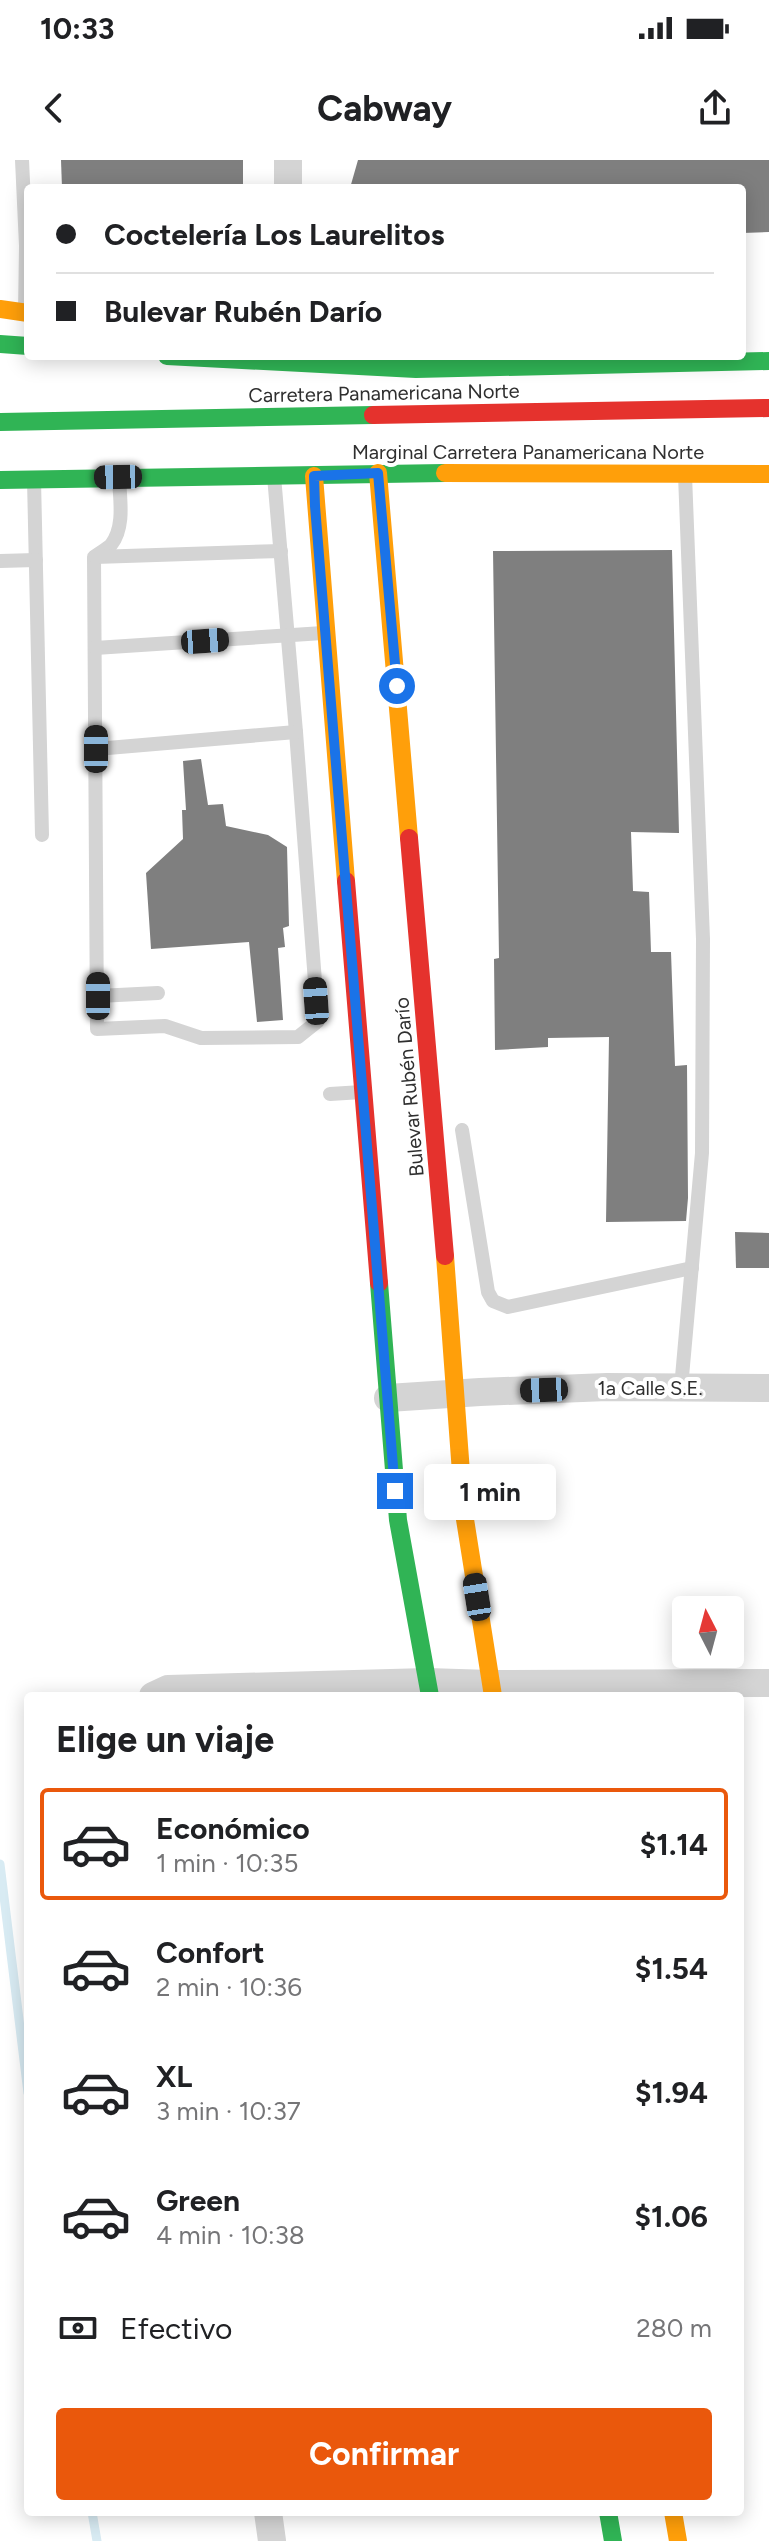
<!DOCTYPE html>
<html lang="es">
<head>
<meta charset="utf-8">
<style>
  :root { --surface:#fff; --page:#f2f2f2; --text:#202124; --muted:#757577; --line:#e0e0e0; --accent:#ea580c }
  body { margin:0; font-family:Figtree,sans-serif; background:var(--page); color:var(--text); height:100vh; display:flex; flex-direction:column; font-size:30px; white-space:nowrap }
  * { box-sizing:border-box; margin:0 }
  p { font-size:26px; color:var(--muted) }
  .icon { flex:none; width:44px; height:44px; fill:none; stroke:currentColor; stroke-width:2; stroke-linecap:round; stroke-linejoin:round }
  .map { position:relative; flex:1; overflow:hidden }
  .details { position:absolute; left:24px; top:1532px; width:720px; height:824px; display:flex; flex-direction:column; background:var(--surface); border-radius:8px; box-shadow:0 4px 20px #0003 }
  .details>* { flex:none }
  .banner { position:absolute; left:24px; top:24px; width:722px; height:176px; border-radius:8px; box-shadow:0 4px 20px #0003; display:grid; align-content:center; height:176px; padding:0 32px; background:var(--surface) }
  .needle { width:52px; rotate:354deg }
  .buttons { position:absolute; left:672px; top:1436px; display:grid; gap:16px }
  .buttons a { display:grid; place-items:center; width:72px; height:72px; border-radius:8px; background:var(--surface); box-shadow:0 4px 20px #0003; font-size:40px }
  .end { position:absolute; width:36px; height:36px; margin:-18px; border:10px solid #1a73e8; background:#fff; box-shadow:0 0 0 4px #fff }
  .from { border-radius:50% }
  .bubble { position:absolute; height:56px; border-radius:8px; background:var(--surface); box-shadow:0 4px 20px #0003; font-size:26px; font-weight:700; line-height:56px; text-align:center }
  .car { position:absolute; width:24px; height:48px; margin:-24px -12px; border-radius:10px; box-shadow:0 0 6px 2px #0007; background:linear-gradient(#222 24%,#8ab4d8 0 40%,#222 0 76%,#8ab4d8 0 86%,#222 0) }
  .banner b { display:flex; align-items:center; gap:28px; height:76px; font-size:30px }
  .banner b+b { border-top:2px solid var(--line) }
  .banner i { width:20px; height:20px; background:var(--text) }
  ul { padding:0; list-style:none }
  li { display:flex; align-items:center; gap:24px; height:112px; margin:0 16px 12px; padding:0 16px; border:4px solid transparent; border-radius:8px }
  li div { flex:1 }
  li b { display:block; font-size:30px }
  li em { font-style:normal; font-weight:700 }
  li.on { border-color:var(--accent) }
  li>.icon { width:72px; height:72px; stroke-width:1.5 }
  h2 { padding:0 32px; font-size:36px; line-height:96px }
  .pay { display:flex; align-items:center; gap:20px; height:88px; padding:0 32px; font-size:30px }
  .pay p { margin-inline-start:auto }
  .primary-button { display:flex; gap:16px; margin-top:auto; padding:16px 32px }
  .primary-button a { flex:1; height:92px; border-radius:8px; background:var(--accent); color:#fff; font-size:32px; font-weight:700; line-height:92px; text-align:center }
  .status { display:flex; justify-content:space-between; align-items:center; height:56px; padding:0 40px; background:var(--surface); direction:ltr }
  .status svg { height:22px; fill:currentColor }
  header { display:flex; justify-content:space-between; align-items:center; height:104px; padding:0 32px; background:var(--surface); font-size:36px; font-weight:700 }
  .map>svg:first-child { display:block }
</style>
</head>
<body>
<div class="status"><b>10:33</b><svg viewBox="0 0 49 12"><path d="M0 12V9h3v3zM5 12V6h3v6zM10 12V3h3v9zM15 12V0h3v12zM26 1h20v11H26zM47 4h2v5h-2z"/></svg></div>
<header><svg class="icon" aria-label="back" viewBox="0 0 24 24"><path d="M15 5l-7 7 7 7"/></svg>Cabway<svg class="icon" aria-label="share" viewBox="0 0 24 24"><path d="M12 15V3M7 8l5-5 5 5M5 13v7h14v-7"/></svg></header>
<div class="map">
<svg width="769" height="2381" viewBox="0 0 769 2381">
  <rect width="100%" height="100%" fill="#fff"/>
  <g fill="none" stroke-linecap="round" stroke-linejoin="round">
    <g stroke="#d8ebf3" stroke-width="9">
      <path d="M0,1704L28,1933"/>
      <path d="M92,2352L97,2381"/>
    </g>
  </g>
  <g fill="#7f7f7f">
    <path d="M61,0H243V28H62Z"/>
    <path d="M358,0H769V72L742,73V28H350Z"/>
    <path d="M672,390L679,673L631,672L633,731L649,732L651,792H671L675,906L687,905L688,1038L686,1061L606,1062L609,877L548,878V887L495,890L494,799L499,798L493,391Z"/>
    <path d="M201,599L208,645L223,644L226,666L268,675L287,687L289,766L283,768L285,787L278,788L283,860L257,862L249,782L151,789L146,713L183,679L182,650H186L183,601Z"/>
    <path d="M735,1072L769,1073V1108H736Z"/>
  </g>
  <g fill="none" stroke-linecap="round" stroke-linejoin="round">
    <g stroke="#d4d4d4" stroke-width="14">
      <path d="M22,0L26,86L25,152"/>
      <path d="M119,319C120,340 125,367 111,385C107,389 99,393 94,397L97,869L165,866L201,878L298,877L318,861L296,572L274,316"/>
      <path d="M34,320L42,675"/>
      <path d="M95,397L281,391"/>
      <path d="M0,401L36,400"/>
      <path d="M95,488L323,473"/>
      <path d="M96,589L296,572"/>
      <path d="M98,836L158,833"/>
      <path d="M330,934L362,932"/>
      <path d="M462,970L488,1132L493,1141L508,1147L692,1108"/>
      <path d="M681,1228L702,993L703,779L685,315"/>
    </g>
    <g stroke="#d4d4d4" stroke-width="28">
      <path d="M288,0V28"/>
      <path d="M388,1238L480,1232L607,1227L769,1228"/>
      <path d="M153,1536L168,1529L427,1522L490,1524L769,1523"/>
      <path d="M268,2352L272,2381"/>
    </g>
    <g stroke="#30b455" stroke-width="18">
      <path d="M0,184L28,186"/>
      <path d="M167,196L416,209L769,201"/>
      <path d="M0,262L373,255"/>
      <path d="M0,320L445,313"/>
      <path d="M379,1123L398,1360L430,1536"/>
      <path d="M608,2352L613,2381"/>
    </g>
    <g stroke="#ff9f0a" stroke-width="18">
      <path d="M0,149L28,153"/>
      <path d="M378,313L409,678"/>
      <path d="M445,313L769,314"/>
      <path d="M314,316L346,721"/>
      <path d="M445,1096L464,1353L493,1536"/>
      <path d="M673,2352L678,2381"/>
    </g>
    <g stroke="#e5322d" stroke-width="18">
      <path d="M373,255L769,248"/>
      <path d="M409,678L445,1096"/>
      <path d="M346,721L379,1123"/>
    </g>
  </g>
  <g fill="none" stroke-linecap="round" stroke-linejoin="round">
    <path stroke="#1a73e8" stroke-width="10" d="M395,1331L315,346L314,316L378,313L397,526"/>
  </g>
  <g text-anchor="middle" stroke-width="8" stroke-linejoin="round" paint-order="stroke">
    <g font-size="20" fill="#2f2f2f" stroke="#fff">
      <text transform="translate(384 233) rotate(-1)" y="7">Carretera Panamericana Norte</text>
      <text x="528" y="299">Marginal Carretera Panamericana Norte</text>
      <text transform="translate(409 927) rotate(-95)" y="7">Bulevar Rubén Darío</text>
      <text x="650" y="1235">1a Calle S.E.</text>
    </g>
  </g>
</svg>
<div class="buttons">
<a><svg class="needle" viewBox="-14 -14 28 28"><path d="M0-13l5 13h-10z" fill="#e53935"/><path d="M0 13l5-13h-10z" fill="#757577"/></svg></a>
</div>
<i class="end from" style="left:397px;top:526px"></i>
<i class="end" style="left:395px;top:1331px"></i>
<div class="bubble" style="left:424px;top:1304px;width:132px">1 min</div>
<i class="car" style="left:118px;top:317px;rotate:269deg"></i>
<i class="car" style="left:205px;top:481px;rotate:86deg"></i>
<i class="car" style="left:96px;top:589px;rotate:0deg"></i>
<i class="car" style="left:98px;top:836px;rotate:0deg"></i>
<i class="car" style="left:316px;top:841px;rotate:356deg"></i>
<i class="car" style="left:544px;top:1230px;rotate:268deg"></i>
<i class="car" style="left:477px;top:1437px;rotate:351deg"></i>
<div class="banner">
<b><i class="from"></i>Coctelería Los Laurelitos</b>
<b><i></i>Bulevar Rubén Darío</b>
</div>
<section class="details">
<h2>Elige un viaje</h2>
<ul>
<li class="on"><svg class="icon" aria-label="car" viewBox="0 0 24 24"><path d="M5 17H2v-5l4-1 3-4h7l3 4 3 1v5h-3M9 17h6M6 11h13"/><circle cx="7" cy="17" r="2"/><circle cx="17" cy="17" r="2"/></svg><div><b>Económico</b><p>1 min · 10:35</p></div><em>$1.14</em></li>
<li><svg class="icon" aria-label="car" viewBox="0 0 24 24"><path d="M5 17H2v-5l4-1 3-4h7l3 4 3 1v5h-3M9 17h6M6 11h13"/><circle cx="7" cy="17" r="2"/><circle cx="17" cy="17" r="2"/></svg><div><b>Confort</b><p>2 min · 10:36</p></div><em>$1.54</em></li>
<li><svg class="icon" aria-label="car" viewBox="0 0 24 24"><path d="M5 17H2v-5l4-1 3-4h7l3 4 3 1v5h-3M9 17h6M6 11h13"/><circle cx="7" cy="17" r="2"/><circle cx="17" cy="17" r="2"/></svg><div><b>XL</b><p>3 min · 10:37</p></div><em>$1.94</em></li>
<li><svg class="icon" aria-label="car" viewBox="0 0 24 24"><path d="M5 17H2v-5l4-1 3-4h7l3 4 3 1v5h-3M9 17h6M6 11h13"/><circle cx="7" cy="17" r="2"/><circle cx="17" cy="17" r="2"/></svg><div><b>Green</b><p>4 min · 10:38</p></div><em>$1.06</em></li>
</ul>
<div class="pay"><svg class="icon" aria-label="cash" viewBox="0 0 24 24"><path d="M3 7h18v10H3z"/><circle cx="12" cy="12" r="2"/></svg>Efectivo<p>280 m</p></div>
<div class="primary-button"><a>Confirmar</a></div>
</section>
</div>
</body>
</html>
